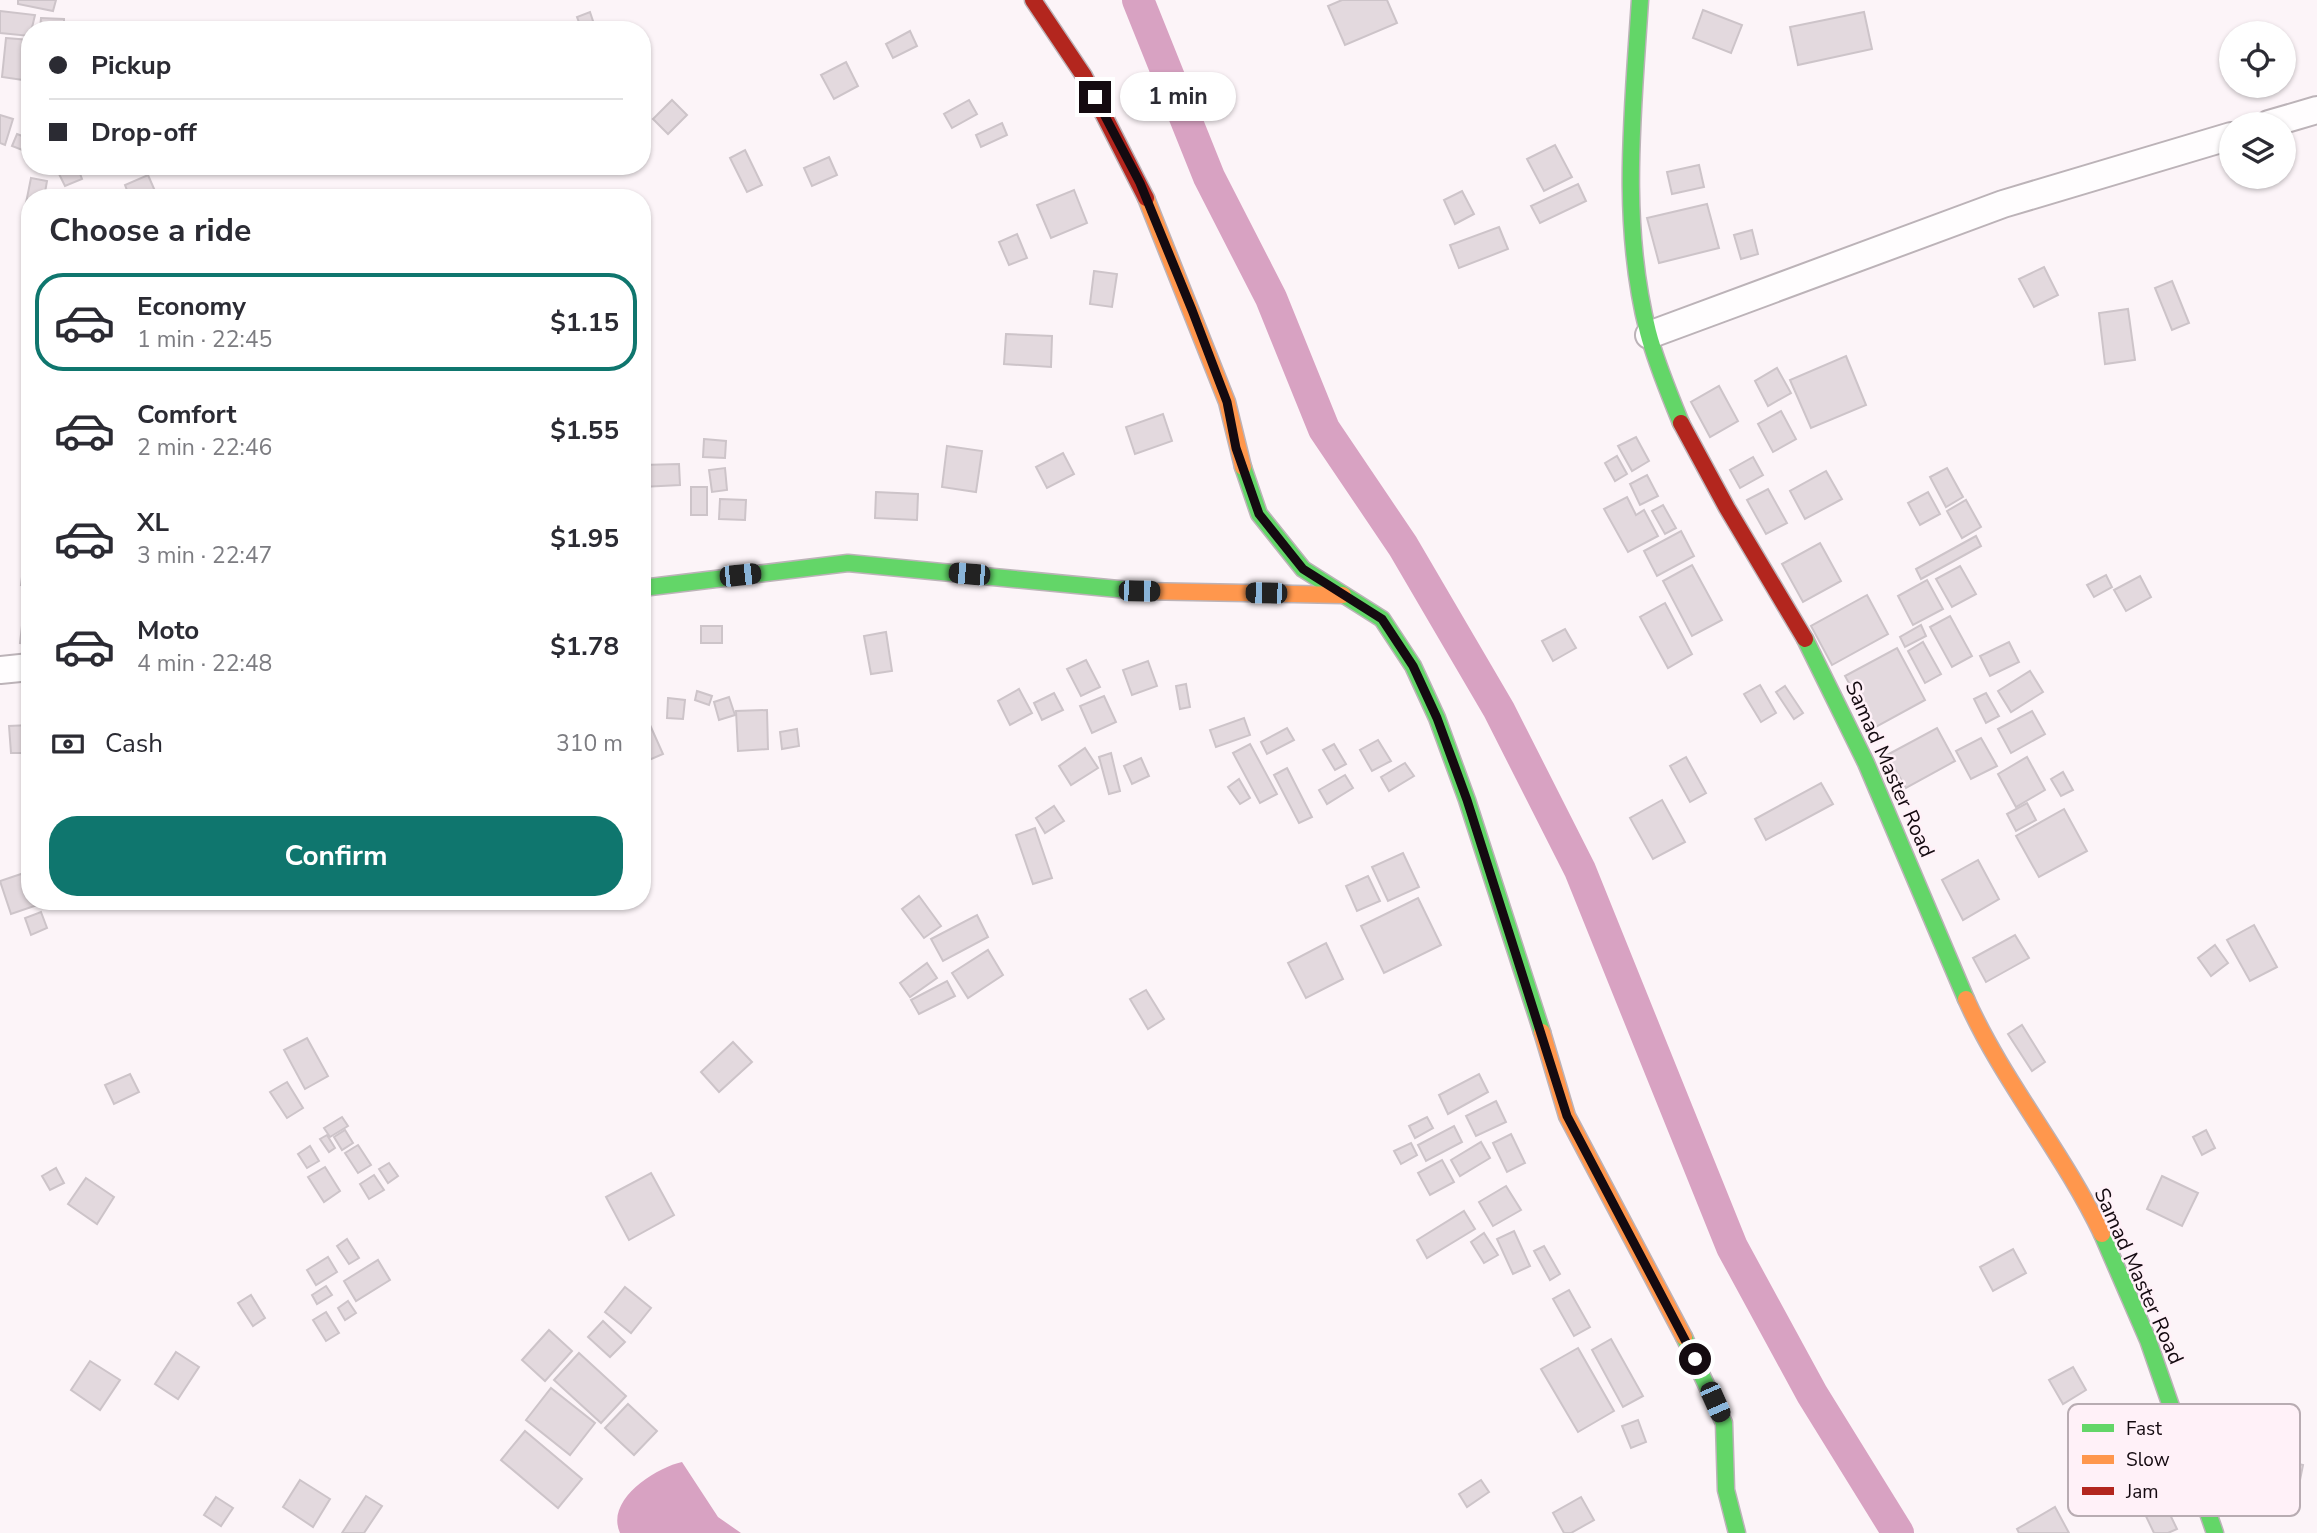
<!DOCTYPE html>
<html lang="en">
<head>
<meta charset="utf-8">
<style>
  :root { --surface:#fff; --page:#f7f7f7; --text:#2b2b33; --muted:#7c7c81; --line:#e1e1e2; --accent:#0f766e }
  body { margin:0; font-family:"Nunito Sans",sans-serif; background:var(--page); color:var(--text); height:100vh; display:flex; flex-direction:column; font-size:26px; white-space:nowrap }
  * { box-sizing:border-box; margin:0 }
  p { font-size:23px; color:var(--muted) }
  .icon { flex:none; width:38px; height:38px; fill:none; stroke:currentColor; stroke-width:2; stroke-linecap:round; stroke-linejoin:round }
  .map { position:relative; flex:1; overflow:hidden }
  .side { position:absolute; left:21px; top:189px; width:630px; height:721px; display:flex; flex-direction:column; background:var(--surface); border-radius:28px; box-shadow:0 2px 5px #0004 }
  .side>* { flex:none }
  .hud { position:absolute; left:21px; top:21px; width:630px; height:154px; border-radius:28px; box-shadow:0 2px 5px #0004; display:grid; align-content:center; height:154px; padding:0 28px; background:var(--surface) }
  .tools { position:absolute; left:2219px; top:21px; display:grid; gap:14px }
  .tools a { display:grid; place-items:center; width:77px; height:77px; border-radius:50%; background:var(--surface); box-shadow:0 2px 5px #0004; font-size:35px }
  .end { position:absolute; width:32px; height:32px; margin:-16px; border:9px solid #140a10; background:#fff; box-shadow:0 0 0 4px #fff }
  .from { border-radius:50% }
  .bubble { position:absolute; height:49px; border-radius:24px; background:var(--surface); box-shadow:0 2px 5px #0004; font-size:23px; font-weight:700; line-height:49px; text-align:center }
  .car { position:absolute; width:21px; height:42px; margin:-21px -10px; border-radius:9px; box-shadow:0 0 5px 2px #0007; background:linear-gradient(#222 24%,#8ab4d8 0 40%,#222 0 76%,#8ab4d8 0 86%,#222 0) }
  .hud b { display:flex; align-items:center; gap:24px; height:66px; font-size:26px }
  .hud b+b { border-top:2px solid var(--line) }
  .hud i { width:18px; height:18px; background:var(--text) }
  ul { padding:0; list-style:none }
  li { display:flex; align-items:center; gap:21px; height:98px; margin:0 14px 10px; padding:0 14px; border:4px solid transparent; border-radius:28px }
  li div { flex:1 }
  li b { display:block; font-size:26px }
  li em { font-style:normal; font-weight:700 }
  li.active { border-color:var(--accent) }
  li>.icon { width:63px; height:63px; stroke-width:1.5 }
  h2 { padding:0 28px; font-size:32px; line-height:84px }
  .pay { display:flex; align-items:center; gap:18px; height:77px; padding:0 28px; font-size:26px }
  .pay p { margin-inline-start:auto }
  .primary-button { display:flex; gap:14px; margin-top:auto; padding:14px 28px }
  .primary-button a { flex:1; height:80px; border-radius:28px; background:var(--accent); color:#fff; font-size:28px; font-weight:700; line-height:80px; text-align:center }
  .map>svg:first-child { display:block }
</style>
</head>
<body>
<div class="map">
<svg width="2317" height="1533" viewBox="0 0 2317 1533">
  <rect width="100%" height="100%" fill="#fcf4f8"/>
  <path fill="#d8a2c2" d="M682,1462L718,1517L741,1533H620C605,1500 655,1468 682,1462Z"/>
  <g fill="none" stroke-linecap="round" stroke-linejoin="round">
    <path stroke="#d8a2c2" stroke-width="32" d="M1138,0L1209,177L1271,298L1324,429L1403,546L1499,710L1580,870L1732,1247L1812,1394L1898,1533"/>
  </g>
  <g fill="#e3d9de" stroke="#cdc4c9" stroke-width="2">
    <path d="M18,0H56L53,11L18,4Z"/>
    <path d="M1342,0H1387L1397,23L1345,45L1328,6Z"/>
    <path d="M1703,10L1742,25L1731,53L1693,38Z"/>
    <path d="M0,11L35,15L30,36L0,33Z"/>
    <path d="M590,12L596,30H582L577,17Z"/>
    <path d="M1864,12L1872,49L1798,65L1790,27Z"/>
    <path d="M41,18L64,19V30H40Z"/>
    <path d="M910,31L917,46L893,58L886,44Z"/>
    <path d="M6,38L30,40V81L2,77Z"/>
    <path d="M846,62L858,86L834,99L821,75Z"/>
    <path d="M672,100L687,115L668,134L653,119Z"/>
    <path d="M969,100L977,114L952,128L944,114Z"/>
    <path d="M0,115L13,119L5,145L0,143Z"/>
    <path d="M1002,123L1007,135L981,147L976,135Z"/>
    <path d="M17,134L30,139V153L12,146Z"/>
    <path d="M1555,145L1572,177L1544,191L1527,159Z"/>
    <path d="M745,150L762,185L747,192L730,158Z"/>
    <path d="M829,157L837,175L812,186L804,168Z"/>
    <path d="M1699,165L1704,187L1672,194L1667,172Z"/>
    <path d="M70,166H77L82,179L65,186L58,172Z"/>
    <path d="M148,175L158,198H130L125,185Z"/>
    <path d="M31,178L47,181L44,198H30V214L24,213Z"/>
    <path d="M1578,184L1586,201L1540,223L1531,206Z"/>
    <path d="M1074,190L1087,223L1051,238L1037,205Z"/>
    <path d="M1462,191L1474,214L1455,224L1444,200Z"/>
    <path d="M1707,204L1719,248L1659,263L1647,218Z"/>
    <path d="M1499,227L1508,249L1459,268L1450,245Z"/>
    <path d="M1752,230L1758,254L1741,259L1734,235Z"/>
    <path d="M1017,234L1027,258L1009,265L999,242Z"/>
    <path d="M2044,267L2058,295L2034,307L2019,279Z"/>
    <path d="M1094,271L1117,274L1112,307L1090,304Z"/>
    <path d="M2172,281L2189,323L2172,330L2155,288Z"/>
    <path d="M2128,309L2135,360L2105,364L2099,313Z"/>
    <path d="M1006,334L1052,336L1051,367L1004,364Z"/>
    <path d="M1846,356L1866,405L1811,428L1790,380Z"/>
    <path d="M1777,368L1791,393L1768,406L1755,381Z"/>
    <path d="M1719,386L1738,421L1710,437L1691,402Z"/>
    <path d="M1781,411L1796,439L1773,452L1758,424Z"/>
    <path d="M1163,414L1172,441L1135,454L1126,427Z"/>
    <path d="M1636,437L1649,461L1632,471L1618,446Z"/>
    <path d="M704,439L726,441L725,458L703,457Z"/>
    <path d="M947,446L982,451L976,492L942,487Z"/>
    <path d="M1063,453L1074,474L1047,488L1036,467Z"/>
    <path d="M1617,456L1627,474L1615,481L1605,463Z"/>
    <path d="M1753,457L1763,475L1740,488L1730,470Z"/>
    <path d="M679,464L680,485L642,487V465Z"/>
    <path d="M725,468L727,490L712,492L709,470Z"/>
    <path d="M1947,468L1963,497L1946,507L1930,477Z"/>
    <path d="M1826,471L1842,499L1805,519L1790,491Z"/>
    <path d="M1647,475L1658,496L1640,505L1630,484Z"/>
    <rect x="691" y="487" width="16" height="28"/>
    <path d="M1768,489L1787,523L1766,534L1747,500Z"/>
    <path d="M876,492L918,494L917,520L875,518Z"/>
    <path d="M1928,492L1940,514L1920,525L1908,503Z"/>
    <path d="M1627,497L1636,515L1644,510L1658,536L1628,552L1604,509Z"/>
    <path d="M720,499L746,500L745,520L719,519Z"/>
    <path d="M1966,500L1981,527L1962,538L1947,511Z"/>
    <path d="M1663,505L1676,528L1665,534L1652,511Z"/>
    <path d="M1681,531L1694,556L1657,576L1644,551Z"/>
    <path d="M1976,536L1981,546L1921,579L1916,569Z"/>
    <path d="M1820,543L1841,581L1803,602L1782,564Z"/>
    <path d="M25,553H30V586L21,585Z"/>
    <path d="M1692,565L1722,620L1692,636L1663,581Z"/>
    <path d="M1960,566L1976,594L1952,607L1936,579Z"/>
    <path d="M2106,575L2112,587L2094,597L2087,585Z"/>
    <path d="M2140,576L2151,597L2126,611L2114,590Z"/>
    <path d="M1927,580L1943,609L1913,625L1898,596Z"/>
    <path d="M26,591H30V644L20,643Z"/>
    <path d="M1867,595L1888,634L1832,665L1811,626Z"/>
    <path d="M1665,603L1692,654L1668,668L1640,617Z"/>
    <path d="M1950,616L1972,656L1952,667L1930,627Z"/>
    <path d="M1921,625L1926,636L1905,647L1900,637Z"/>
    <rect x="701" y="626" width="21" height="17"/>
    <path d="M1565,629L1576,648L1553,661L1542,641Z"/>
    <path d="M886,632L892,671L871,674L864,636Z"/>
    <path d="M1923,642L1941,674L1925,683L1908,651Z"/>
    <path d="M2009,642L2019,662L1990,676L1980,656Z"/>
    <path d="M1897,648L1925,700L1874,728L1845,676Z"/>
    <path d="M1086,660L1100,687L1081,696L1067,669Z"/>
    <path d="M1148,661L1157,686L1132,695L1123,670Z"/>
    <path d="M2030,671L2043,692L2011,712L1998,691Z"/>
    <path d="M1186,684L1190,707L1180,709L1176,686Z"/>
    <path d="M1760,685L1776,713L1761,722L1744,694Z"/>
    <path d="M1785,686L1803,713L1794,719L1776,692Z"/>
    <path d="M1019,689L1032,713L1010,725L998,701Z"/>
    <path d="M697,691L712,696L709,705L695,700Z"/>
    <path d="M1054,693L1063,710L1042,720L1034,703Z"/>
    <path d="M1986,693L1999,716L1986,723L1974,699Z"/>
    <path d="M1104,696L1116,722L1092,733L1080,706Z"/>
    <path d="M729,697L735,715L719,720L714,702Z"/>
    <path d="M668,698L685,700L683,719L667,718Z"/>
    <path d="M767,710L768,749L738,751L736,711Z"/>
    <path d="M2032,711L2045,734L2011,753L1998,729Z"/>
    <path d="M1244,718L1250,735L1216,747L1210,730Z"/>
    <path d="M30,725V753H11L9,726Z"/>
    <path d="M650,725L663,754L642,763V728Z"/>
    <path d="M1287,728L1294,740L1267,754L1261,742Z"/>
    <path d="M1937,728L1955,761L1906,788L1887,755Z"/>
    <path d="M797,729L799,746L782,749L780,732Z"/>
    <path d="M1981,738L1997,766L1971,779L1956,751Z"/>
    <path d="M1378,740L1391,761L1372,771L1360,750Z"/>
    <path d="M1250,744L1277,794L1260,803L1233,753Z"/>
    <path d="M1334,744L1346,764L1335,770L1323,750Z"/>
    <path d="M1085,748L1098,768L1071,785L1059,766Z"/>
    <path d="M1111,753L1120,791L1109,794L1099,757Z"/>
    <path d="M1686,757L1706,793L1690,802L1670,766Z"/>
    <path d="M2027,757L2045,790L2016,807L1998,774Z"/>
    <path d="M1141,758L1149,776L1132,784L1124,766Z"/>
    <path d="M1405,763L1414,776L1389,791L1381,777Z"/>
    <path d="M1287,768L1312,817L1299,823L1274,775Z"/>
    <path d="M2063,772L2073,790L2061,796L2051,779Z"/>
    <path d="M1345,775L1353,788L1327,804L1319,790Z"/>
    <path d="M1239,779L1250,798L1240,804L1228,787Z"/>
    <path d="M1821,783L1833,804L1766,840L1755,819Z"/>
    <rect x="22" y="793" width="8" height="19"/>
    <path d="M1662,800L1685,842L1653,859L1630,818Z"/>
    <path d="M2027,803L2036,820L2016,831L2007,814Z"/>
    <path d="M1054,806L1064,821L1045,833L1036,818Z"/>
    <path d="M2064,809L2087,851L2039,877L2016,836Z"/>
    <path d="M1035,828L1052,878L1033,884L1016,835Z"/>
    <path d="M1403,853L1419,887L1388,901L1372,867Z"/>
    <path d="M1978,860L1999,899L1963,920L1942,880Z"/>
    <path d="M30,871V901L46,902L11,914L0,881Z"/>
    <path d="M1368,876L1380,901L1357,911L1346,886Z"/>
    <path d="M919,896L941,926L924,938L902,909Z"/>
    <path d="M1418,898L1441,945L1384,973L1361,926Z"/>
    <path d="M41,912L47,928L31,935L25,918Z"/>
    <path d="M977,915L988,937L943,961L931,939Z"/>
    <path d="M2254,925L2277,967L2250,981L2227,940Z"/>
    <path d="M2015,935L2029,958L1986,982L1973,958Z"/>
    <path d="M1326,943L1343,979L1306,998L1288,963Z"/>
    <path d="M2215,945L2228,963L2211,976L2198,958Z"/>
    <path d="M988,950L1003,975L968,998L952,973Z"/>
    <path d="M927,963L937,978L910,997L900,983Z"/>
    <path d="M947,981L955,996L919,1014L911,1000Z"/>
    <path d="M1146,990L1164,1019L1148,1029L1130,999Z"/>
    <path d="M2022,1025L2045,1062L2032,1071L2008,1034Z"/>
    <path d="M307,1038L328,1076L305,1089L284,1050Z"/>
    <path d="M733,1042L752,1062L719,1092L701,1072Z"/>
    <path d="M130,1074L139,1092L114,1104L105,1085Z"/>
    <path d="M1479,1074L1488,1092L1448,1114L1439,1095Z"/>
    <path d="M287,1082L303,1108L287,1118L270,1092Z"/>
    <path d="M1496,1101L1506,1122L1476,1136L1466,1116Z"/>
    <path d="M342,1117L348,1126L330,1137L324,1128Z"/>
    <path d="M1427,1117L1433,1128L1415,1138L1409,1126Z"/>
    <path d="M1454,1126L1462,1142L1426,1161L1418,1145Z"/>
    <path d="M345,1130L353,1143L342,1150L334,1137Z"/>
    <path d="M2206,1130L2215,1148L2202,1155L2193,1137Z"/>
    <path d="M1511,1134L1525,1163L1507,1172L1493,1143Z"/>
    <path d="M327,1135L335,1148L329,1152L320,1139Z"/>
    <path d="M1481,1142L1490,1158L1460,1176L1451,1160Z"/>
    <path d="M1411,1143L1417,1155L1401,1164L1394,1151Z"/>
    <path d="M358,1145L371,1165L358,1173L345,1153Z"/>
    <path d="M310,1146L319,1161L307,1168L298,1154Z"/>
    <path d="M1442,1160L1454,1182L1430,1195L1418,1173Z"/>
    <path d="M389,1163L398,1176L388,1183L379,1169Z"/>
    <path d="M325,1167L340,1191L324,1202L308,1177Z"/>
    <path d="M56,1168L64,1183L50,1190L42,1176Z"/>
    <path d="M651,1173L674,1215L629,1240L606,1197Z"/>
    <path d="M374,1175L384,1190L369,1199L360,1184Z"/>
    <path d="M2162,1176L2198,1193L2182,1226L2147,1209Z"/>
    <path d="M86,1178L114,1197L97,1224L68,1204Z"/>
    <path d="M1506,1186L1521,1210L1493,1226L1479,1202Z"/>
    <path d="M1464,1211L1475,1229L1427,1258L1417,1240Z"/>
    <path d="M1514,1231L1530,1266L1513,1274L1497,1239Z"/>
    <path d="M1484,1233L1498,1255L1484,1263L1471,1242Z"/>
    <path d="M347,1239L359,1258L349,1264L337,1246Z"/>
    <path d="M1544,1246L1560,1274L1550,1280L1534,1251Z"/>
    <path d="M2013,1249L2026,1273L1993,1291L1980,1267Z"/>
    <path d="M328,1257L337,1272L316,1285L307,1270Z"/>
    <path d="M378,1260L390,1280L356,1301L344,1281Z"/>
    <path d="M326,1286L332,1295L317,1304L312,1295Z"/>
    <path d="M625,1287L651,1308L631,1333L605,1312Z"/>
    <path d="M1569,1290L1590,1327L1574,1336L1553,1299Z"/>
    <path d="M251,1295L265,1318L253,1326L238,1303Z"/>
    <path d="M348,1301L356,1313L345,1320L338,1308Z"/>
    <path d="M326,1312L339,1333L326,1341L313,1320Z"/>
    <path d="M603,1321L625,1342L610,1357L588,1337Z"/>
    <path d="M549,1330L572,1351L545,1381L522,1360Z"/>
    <path d="M1611,1339L1643,1396L1623,1407L1592,1350Z"/>
    <path d="M1578,1348L1614,1411L1578,1432L1541,1369Z"/>
    <path d="M176,1352L199,1367L178,1399L155,1384Z"/>
    <path d="M579,1353L626,1396L601,1423L554,1380Z"/>
    <path d="M90,1361L120,1380L100,1410L71,1390Z"/>
    <path d="M2073,1367L2086,1390L2063,1404L2049,1380Z"/>
    <path d="M551,1388L595,1423L570,1455L526,1420Z"/>
    <path d="M628,1404L657,1431L634,1455L605,1428Z"/>
    <path d="M1638,1420L1646,1442L1631,1448L1622,1426Z"/>
    <path d="M525,1431L582,1479L558,1508L501,1460Z"/>
    <path d="M2277,1459L2303,1465L2298,1490L2271,1484Z"/>
    <path d="M300,1480L330,1499L313,1527L283,1507Z"/>
    <path d="M1481,1480L1489,1492L1467,1507L1459,1494Z"/>
    <path d="M366,1496L382,1506L364,1533H342Z"/>
    <path d="M216,1497L233,1508L221,1526L204,1515Z"/>
    <path d="M1581,1497L1594,1520L1571,1533H1564L1553,1513Z"/>
    <path d="M2163,1500L2177,1529L2168,1533H2154L2143,1510Z"/>
    <path d="M2055,1507L2069,1533H2019L2017,1529Z"/>
  </g>
  <g fill="none" stroke-linecap="round" stroke-linejoin="round">
    <defs>
      <g id="street">
        <path d="M2269,124L2317,110"/>
        <path d="M1649,335L2003,204L2231,136"/>
        <path d="M0,670L30,667"/>
      </g>
      <g id="fast">
        <path d="M1640,0C1633,110 1620,223 1648,332C1656,363 1669,393 1681,423"/>
        <path d="M1243,467L1259,514L1303,569L1382,619L1413,666L1437,718L1467,800L1542,1032"/>
        <path d="M642,588L848,563L1139,591"/>
        <path d="M1805,639L1866,763L1966,999"/>
        <path d="M2102,1234L2148,1340L2215,1533"/>
        <path d="M1684,1337L1724,1423L1726,1490L1737,1533"/>
      </g>
      <g id="slow">
        <path d="M1146,198L1227,402L1243,467"/>
        <path d="M1139,591L1343,595"/>
        <path d="M1966,999C2003,1082 2063,1152 2102,1234"/>
        <path d="M1542,1032L1567,1116L1684,1337"/>
      </g>
      <g id="jam">
        <path d="M1033,0L1084,76L1146,198"/>
        <path d="M1681,423L1727,508L1805,639"/>
      </g>
    </defs>
    <use href="#street" stroke="#bcb3b8" stroke-width="30"/>
    <use href="#fast" stroke="#bcb3b8" stroke-width="19"/>
    <use href="#slow" stroke="#bcb3b8" stroke-width="19"/>
    <use href="#jam" stroke="#bcb3b8" stroke-width="19"/>
    <use href="#street" stroke="#fffdfe" stroke-width="26"/>
    <use href="#fast" stroke="#63d668" stroke-width="16"/>
    <use href="#slow" stroke="#ff974d" stroke-width="16"/>
    <use href="#jam" stroke="#b3261e" stroke-width="16"/>
  </g>
  <g fill="none" stroke-linecap="round" stroke-linejoin="round">
    <path stroke="#140a10" stroke-width="9" d="M1095,97L1140,183L1192,310L1227,402L1236,448L1259,514L1303,569L1382,619L1413,666L1437,718L1467,800L1567,1116L1695,1359"/>
  </g>
  <g text-anchor="middle" stroke-width="5" stroke-linejoin="round" paint-order="stroke">
    <g font-size="21" fill="#140a10" stroke="#fff1f8">
      <text transform="translate(1890 769) rotate(66)" y="7">Samad Master Road</text>
      <text transform="translate(2139 1276) rotate(66)" y="7">Samad Master Road</text>
    </g>
  </g>
  <rect x="2068" y="1404" width="232" height="112" rx="10" fill="#fff1f8" stroke="#b8acb2" stroke-width="2"/>
  <rect x="2082" y="1424" width="32" height="8" fill="#63d668"/>
  <rect x="2082" y="1455" width="32" height="9" fill="#ff974d"/>
  <rect x="2082" y="1487" width="32" height="8" fill="#b3261e"/>
  <g font-size="19" fill="#140a10">
    <text x="2126" y="1435">Fast</text>
    <text x="2126" y="1466">Slow</text>
    <text x="2126" y="1498">Jam</text>
  </g>
</svg>
<div class="tools">
<a><svg class="icon" aria-label="locate" viewBox="0 0 24 24"><circle cx="12" cy="12" r="6"/><path d="M12 2v4M12 18v4M2 12h4M18 12h4"/></svg></a>
<a><svg class="icon" aria-label="layers" viewBox="0 0 24 24"><path d="M12 4l9 5-9 5-9-5zM3 14l9 5 9-5"/></svg></a>
</div>
<i class="end from" style="left:1695px;top:1359px"></i>
<i class="end" style="left:1095px;top:97px"></i>
<div class="bubble" style="left:1120px;top:72px;width:116px">1 min</div>
<i class="car" style="left:969px;top:574px;rotate:275deg"></i>
<i class="car" style="left:740px;top:575px;rotate:84deg"></i>
<i class="car" style="left:1139px;top:591px;rotate:91deg"></i>
<i class="car" style="left:1266px;top:593px;rotate:271deg"></i>
<i class="car" style="left:1715px;top:1402px;rotate:156deg"></i>
<div class="hud">
<b><i class="from"></i>Pickup</b>
<b><i></i>Drop-off</b>
</div>
<section class="side">
<h2>Choose a ride</h2>
<ul>
<li class="active"><svg class="icon" aria-label="car" viewBox="0 0 24 24"><path d="M5 17H2v-5l4-1 3-4h7l3 4 3 1v5h-3M9 17h6M6 11h13"/><circle cx="7" cy="17" r="2"/><circle cx="17" cy="17" r="2"/></svg><div><b>Economy</b><p>1 min · 22:45</p></div><em>$1.15</em></li>
<li><svg class="icon" aria-label="car" viewBox="0 0 24 24"><path d="M5 17H2v-5l4-1 3-4h7l3 4 3 1v5h-3M9 17h6M6 11h13"/><circle cx="7" cy="17" r="2"/><circle cx="17" cy="17" r="2"/></svg><div><b>Comfort</b><p>2 min · 22:46</p></div><em>$1.55</em></li>
<li><svg class="icon" aria-label="car" viewBox="0 0 24 24"><path d="M5 17H2v-5l4-1 3-4h7l3 4 3 1v5h-3M9 17h6M6 11h13"/><circle cx="7" cy="17" r="2"/><circle cx="17" cy="17" r="2"/></svg><div><b>XL</b><p>3 min · 22:47</p></div><em>$1.95</em></li>
<li><svg class="icon" aria-label="car" viewBox="0 0 24 24"><path d="M5 17H2v-5l4-1 3-4h7l3 4 3 1v5h-3M9 17h6M6 11h13"/><circle cx="7" cy="17" r="2"/><circle cx="17" cy="17" r="2"/></svg><div><b>Moto</b><p>4 min · 22:48</p></div><em>$1.78</em></li>
</ul>
<div class="pay"><svg class="icon" aria-label="cash" viewBox="0 0 24 24"><path d="M3 7h18v10H3z"/><circle cx="12" cy="12" r="2"/></svg>Cash<p>310 m</p></div>
<div class="primary-button"><a>Confirm</a></div>
</section>
</div>
</body>
</html>
